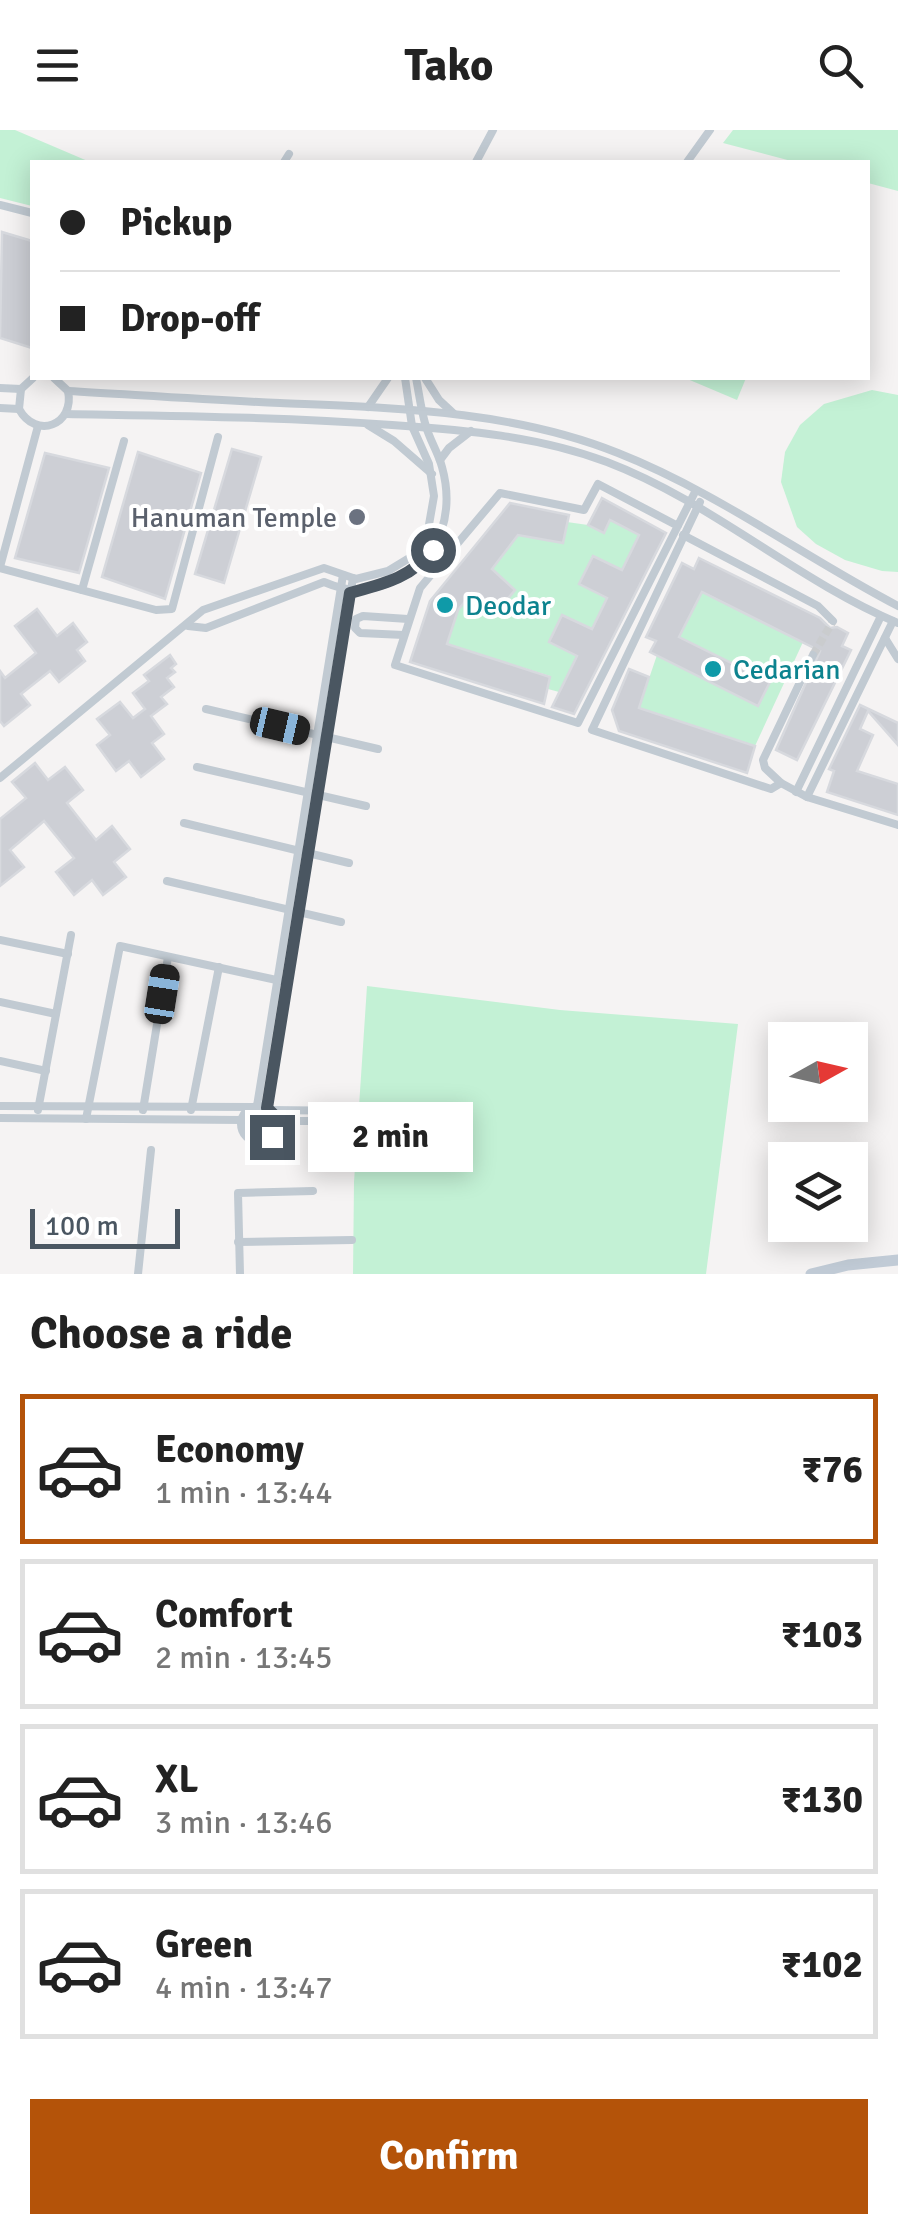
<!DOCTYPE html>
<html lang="en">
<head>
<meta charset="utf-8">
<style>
  :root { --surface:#fff; --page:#f2f2f2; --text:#222; --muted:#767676; --line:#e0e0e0; --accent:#b45309 }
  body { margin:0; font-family:Signika,sans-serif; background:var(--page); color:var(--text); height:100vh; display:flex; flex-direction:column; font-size:38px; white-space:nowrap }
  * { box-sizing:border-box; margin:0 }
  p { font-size:32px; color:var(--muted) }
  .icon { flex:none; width:55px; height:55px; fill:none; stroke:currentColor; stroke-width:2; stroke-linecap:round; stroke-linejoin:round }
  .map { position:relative; height:1144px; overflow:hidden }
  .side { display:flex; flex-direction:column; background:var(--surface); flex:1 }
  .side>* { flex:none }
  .guide { position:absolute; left:30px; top:30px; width:840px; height:220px; border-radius:0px; box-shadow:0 5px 25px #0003; display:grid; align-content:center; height:220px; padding:0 30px; background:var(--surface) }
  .needle { width:65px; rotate:82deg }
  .tools { position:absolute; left:768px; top:892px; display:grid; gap:20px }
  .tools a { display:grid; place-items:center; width:100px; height:100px; border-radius:0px; background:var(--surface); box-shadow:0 5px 25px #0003; font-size:50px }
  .scale { position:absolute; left:30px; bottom:25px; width:150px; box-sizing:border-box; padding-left:10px; border:5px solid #4a5661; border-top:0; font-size:28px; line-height:35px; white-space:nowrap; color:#4a5661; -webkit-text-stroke:8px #fff; paint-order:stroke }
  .end { position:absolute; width:45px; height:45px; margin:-22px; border:12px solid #4a5661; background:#fff; box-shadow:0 0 0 5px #fff }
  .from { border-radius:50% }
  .bubble { position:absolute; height:70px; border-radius:0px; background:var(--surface); box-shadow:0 5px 25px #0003; font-size:32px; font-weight:700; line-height:70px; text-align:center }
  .car { position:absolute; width:30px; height:60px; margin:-30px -15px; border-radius:12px; box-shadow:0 0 8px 2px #0007; background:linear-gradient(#222 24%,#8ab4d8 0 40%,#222 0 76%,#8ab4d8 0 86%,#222 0) }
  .guide b { display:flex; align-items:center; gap:35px; height:95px; font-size:38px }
  .guide b+b { border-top:2px solid var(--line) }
  .guide i { width:25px; height:25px; background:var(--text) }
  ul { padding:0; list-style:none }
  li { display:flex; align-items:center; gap:30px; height:150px; margin:0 20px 15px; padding:0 10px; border:5px solid var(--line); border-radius:0px }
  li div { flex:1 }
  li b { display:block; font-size:38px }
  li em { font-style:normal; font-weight:700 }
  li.active { border-color:var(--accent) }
  li>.icon { width:90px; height:90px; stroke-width:1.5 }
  h2 { padding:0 30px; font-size:45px; line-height:120px }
  .primary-button { display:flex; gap:20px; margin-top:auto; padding:20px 30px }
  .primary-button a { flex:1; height:115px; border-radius:0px; background:var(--accent); color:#fff; font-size:40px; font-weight:700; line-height:115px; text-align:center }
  header { display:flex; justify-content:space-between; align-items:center; height:130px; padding:0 30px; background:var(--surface); font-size:45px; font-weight:700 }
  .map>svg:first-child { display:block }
</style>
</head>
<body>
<header><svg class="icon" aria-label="menu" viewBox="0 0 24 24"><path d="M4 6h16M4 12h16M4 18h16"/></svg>Tako<svg class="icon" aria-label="search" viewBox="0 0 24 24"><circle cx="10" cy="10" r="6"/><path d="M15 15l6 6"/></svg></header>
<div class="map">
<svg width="898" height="1144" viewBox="0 0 898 1144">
  <rect width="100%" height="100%" fill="#f5f3f3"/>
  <g fill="#c3f1d5">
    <path d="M0,0H15L90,32H32V76L0,68Z"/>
    <path d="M733,0H898V61L868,53V32H795L723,13Z"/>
    <path d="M685,248H746L737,270Z"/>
    <path d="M872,260L898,265V442L882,441L845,430L816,414L797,397L781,352L785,322L800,295L824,274Z"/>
    <path d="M610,390L639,405L615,453L610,434L592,426L579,454L595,462L610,464L589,507L580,493L562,485L549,512L566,521L572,511L582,516L559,562L548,559L550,546L459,518L444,524L458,480L472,463L496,483L514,461L485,448L518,405L563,413L567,392L588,395L603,403Z"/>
    <path d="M702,462L803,512L755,616L639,578L657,525L679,507Z"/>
    <path d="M367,856L560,880L738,894L706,1144H353L354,1052Z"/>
  </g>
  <g fill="#cdcfd5" stroke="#d7d9de" stroke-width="2.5">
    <path d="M2,102L32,111V218L0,208Z"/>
    <path d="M232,319L261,327L224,453L195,444Z"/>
    <path d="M138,322L201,343L165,469L102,447Z"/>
    <path d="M45,323L109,338L79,443L15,428Z"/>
    <path d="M602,368L666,403L574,584L552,577L577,526L549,512L562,485L592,499L607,468L579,454L593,426L622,440L639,405L610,390L604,403L588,395Z"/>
    <path d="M510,373L569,385L563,413L518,405L492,439L515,460L496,483L472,463L458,480L447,514L550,547L544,574L410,532L430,471Z"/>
    <path d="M699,428L820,488L830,498L837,497L848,503L842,516L851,520L797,630L776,620L820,521L702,462L679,507L770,552L758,576L650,522L656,511L646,507L682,433L694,439Z"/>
    <path d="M37,479L57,506L73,493L87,512L77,520L85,531L59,552L50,541L21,564L30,575L4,596L0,591V541L5,548L36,523L15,496Z"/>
    <path d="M170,525L176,534L171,538L175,542L167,548L174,557L161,567L167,574L151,586L164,604L152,613L164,629L141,647L129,631L116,641L97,615L110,605L97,589L120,572L133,588L145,579L133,563L149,551L144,545Z"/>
    <path d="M629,539L649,547L639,578L755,616L747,643L619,601L612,580Z"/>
    <path d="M860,575L898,593V615L868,581L860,599L873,605L857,641L898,654V685L827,662L834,641L829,639Z"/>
    <path d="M35,633L48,650L65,637L83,660L67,673L96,710L112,696L130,719L114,732L126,747L103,765L92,750L74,765L56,742L74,728L44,691L10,720L24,737L0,756V689L26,668L12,652Z"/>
  </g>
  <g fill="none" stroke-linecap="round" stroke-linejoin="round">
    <path stroke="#caccce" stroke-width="8" stroke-dasharray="8 4" stroke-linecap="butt" d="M813,525L833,491"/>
    <g stroke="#c1cad2" stroke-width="8">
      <path d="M284,32L289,24"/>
      <path d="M476,32L493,0"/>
      <path d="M687,32L710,0"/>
      <path d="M0,75L32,83"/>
      <path d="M33,248L21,259L19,279C36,310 75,295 68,261L54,248"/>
      <path d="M425,248L439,270L453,283"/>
      <path d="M0,258L21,259"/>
      <path d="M68,261C138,265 209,270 280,273C393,278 511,280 618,323C717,362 804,427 898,476"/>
      <path d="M368,277L388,248"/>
      <path d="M0,278L19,279"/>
      <path d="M66,284C175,286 283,287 392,295C465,300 538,306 607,332C712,372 796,450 898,493"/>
      <path d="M368,295L394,311L432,344"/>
      <path d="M440,330L449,318L471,301"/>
      <path d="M700,372L592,600L771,659L781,653L807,667L898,695"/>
      <path d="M678,396L598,354L584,380L500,363L420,458L395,535L578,593L696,360"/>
      <path d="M683,405L818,476L833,491"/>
      <path d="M0,437L38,296"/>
      <path d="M0,438L156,480L172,479L218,307"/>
      <path d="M82,460L124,311"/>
      <path d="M188,496L206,498L324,452C352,464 369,462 398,449C442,430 454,380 442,337C438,322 429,309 425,293C421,279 419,263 416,248"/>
      <path d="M404,505L360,503L355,498L356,489L363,486L408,489"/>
      <path d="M885,508L898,529"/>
      <path d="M206,579L378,619"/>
      <path d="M197,637L366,676"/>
      <path d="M0,648L203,480L324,438L356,449L388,441L411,427L427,406L434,366L429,334L412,296L405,248"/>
      <path d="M781,653L765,638L763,630L813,525"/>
      <path d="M796,662L881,486"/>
      <path d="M807,667L893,491"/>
      <path d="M184,693L349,733"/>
      <path d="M167,751L341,792"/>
      <path d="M0,810L68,824"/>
      <path d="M0,872L56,884"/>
      <path d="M0,931L46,941"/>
      <circle cx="259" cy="994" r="18"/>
      <path d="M0,976L252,977"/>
      <path d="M257,976L343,445"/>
      <path d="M267,977L353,448"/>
      <path d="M38,980L71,805"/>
      <path d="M143,980L168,827"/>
      <path d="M191,980L219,837"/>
      <path d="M271,980L358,981"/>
      <path d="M0,988L242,990"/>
      <path d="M86,989L120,816L281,851"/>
      <path d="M277,991H354"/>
      <path d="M238,1112L352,1110"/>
      <path d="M138,1144L151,1020"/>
      <path d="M240,1144L238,1063L313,1061"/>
    </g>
    <path stroke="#c1cbd6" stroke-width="11" d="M811,1144L848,1135L898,1130"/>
  </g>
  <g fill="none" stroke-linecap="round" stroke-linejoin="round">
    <path stroke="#4a5661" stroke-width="12" d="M272,1007L277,998V988L267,978L350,463C383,454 411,448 433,420"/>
  </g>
  <circle fill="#6b7280" stroke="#fff" stroke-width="4" cx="357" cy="387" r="10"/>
  <g fill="#0f9aa8" stroke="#fff" stroke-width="4">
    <circle cx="445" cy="475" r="10"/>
    <circle cx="713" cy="539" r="10"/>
  </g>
  <g text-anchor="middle" stroke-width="8" stroke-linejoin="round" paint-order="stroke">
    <g font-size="28" fill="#5b616d" stroke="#fff" text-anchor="end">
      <text x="337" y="397">Hanuman Temple</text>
    </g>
    <g font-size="28" fill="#0d838f" stroke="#fff" text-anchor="start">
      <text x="465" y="485">Deodar</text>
      <text x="733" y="549">Cedarian</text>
    </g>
  </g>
</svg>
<div class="tools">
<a><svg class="needle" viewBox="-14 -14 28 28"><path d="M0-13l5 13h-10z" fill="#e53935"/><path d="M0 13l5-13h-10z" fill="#767676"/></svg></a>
<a><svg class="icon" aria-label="layers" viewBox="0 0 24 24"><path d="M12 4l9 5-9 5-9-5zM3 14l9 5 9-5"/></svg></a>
</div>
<div class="scale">100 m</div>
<i class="end from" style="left:433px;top:420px"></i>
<i class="end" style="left:272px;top:1007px"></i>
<div class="bubble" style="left:308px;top:972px;width:165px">2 min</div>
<i class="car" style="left:280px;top:596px;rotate:103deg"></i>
<i class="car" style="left:162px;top:864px;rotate:9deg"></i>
<div class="guide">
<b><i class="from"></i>Pickup</b>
<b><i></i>Drop-off</b>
</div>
</div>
<section class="side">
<h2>Choose a ride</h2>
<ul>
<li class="active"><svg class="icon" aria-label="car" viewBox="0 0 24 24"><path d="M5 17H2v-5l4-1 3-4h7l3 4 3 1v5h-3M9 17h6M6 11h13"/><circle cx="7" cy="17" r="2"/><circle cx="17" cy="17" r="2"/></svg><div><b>Economy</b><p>1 min · 13:44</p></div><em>₹76</em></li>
<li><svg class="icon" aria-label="car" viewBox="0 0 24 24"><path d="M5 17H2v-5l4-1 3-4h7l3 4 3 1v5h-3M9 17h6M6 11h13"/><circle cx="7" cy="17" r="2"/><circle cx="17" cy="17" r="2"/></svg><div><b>Comfort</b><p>2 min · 13:45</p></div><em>₹103</em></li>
<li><svg class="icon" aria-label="car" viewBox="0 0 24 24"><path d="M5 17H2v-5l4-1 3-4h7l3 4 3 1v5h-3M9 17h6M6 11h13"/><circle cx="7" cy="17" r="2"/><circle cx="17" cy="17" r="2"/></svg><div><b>XL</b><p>3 min · 13:46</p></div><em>₹130</em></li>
<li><svg class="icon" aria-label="car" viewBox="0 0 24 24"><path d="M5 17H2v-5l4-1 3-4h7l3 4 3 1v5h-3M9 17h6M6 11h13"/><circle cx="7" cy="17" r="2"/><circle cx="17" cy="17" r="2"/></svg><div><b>Green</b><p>4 min · 13:47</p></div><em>₹102</em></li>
</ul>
<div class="primary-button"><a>Confirm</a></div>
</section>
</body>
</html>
